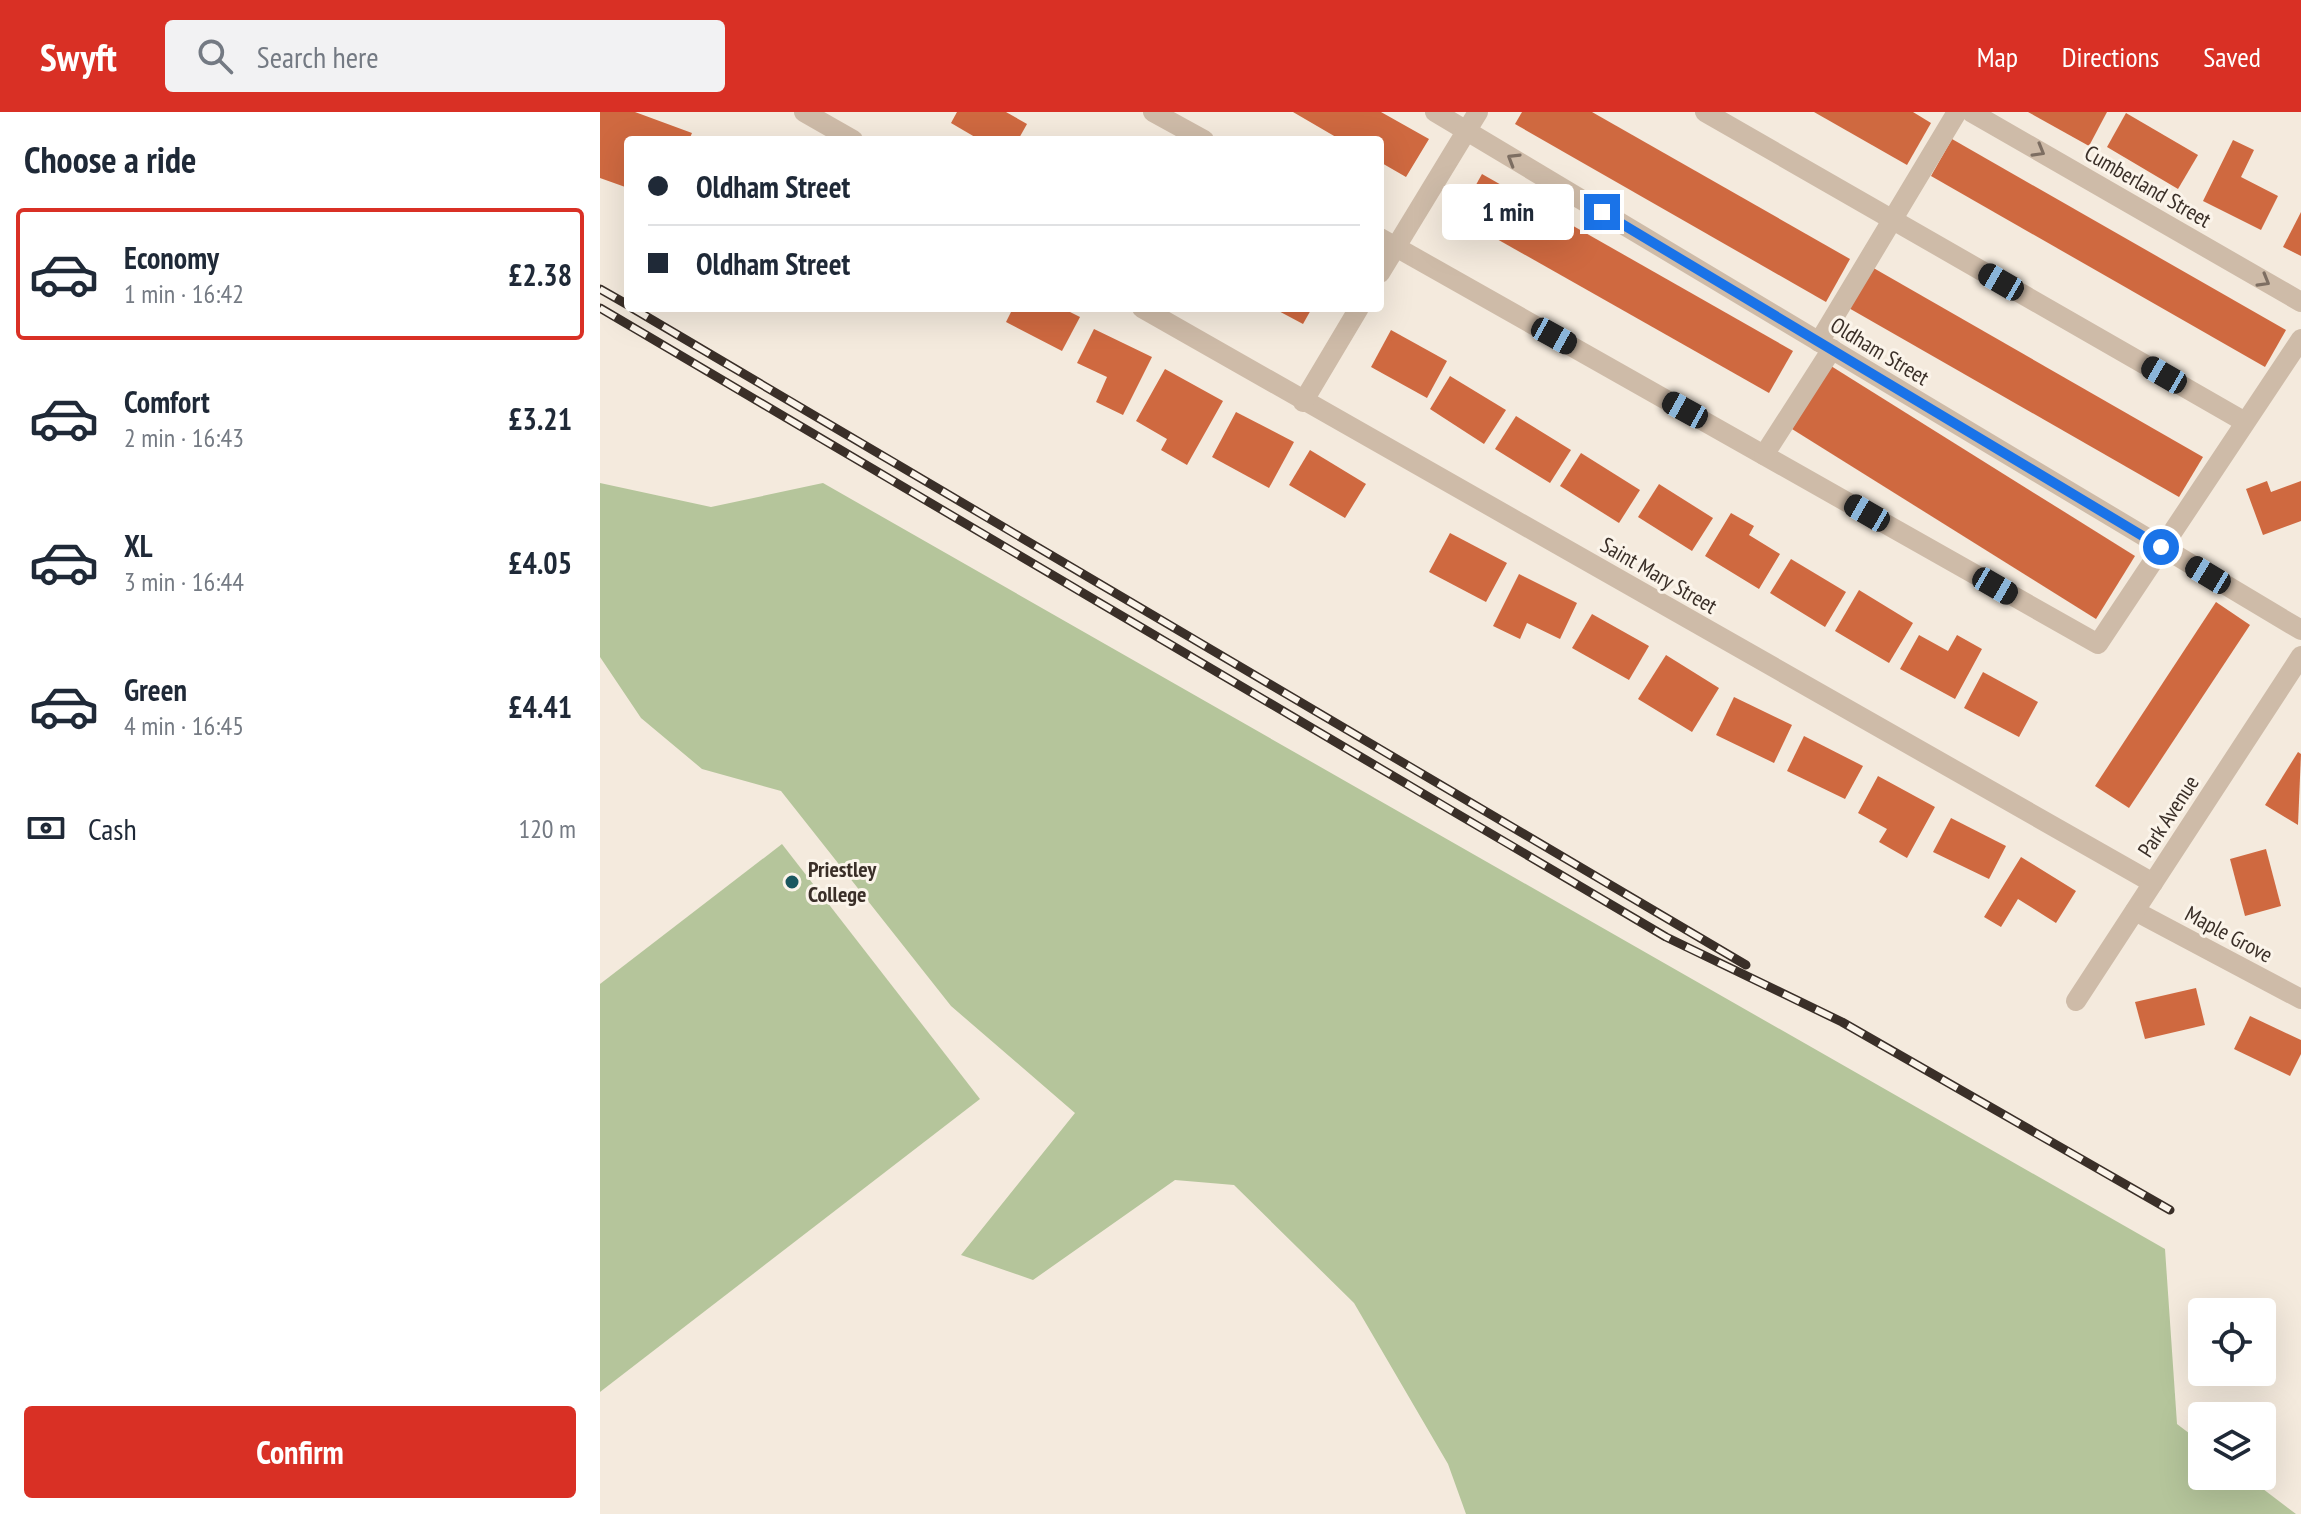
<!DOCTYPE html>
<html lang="en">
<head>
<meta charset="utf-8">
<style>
  :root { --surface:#fff; --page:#f2f2f3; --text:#1f2937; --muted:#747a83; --line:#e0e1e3; --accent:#d93025 }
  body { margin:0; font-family:"PT Sans Narrow",sans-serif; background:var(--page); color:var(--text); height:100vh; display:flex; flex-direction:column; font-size:30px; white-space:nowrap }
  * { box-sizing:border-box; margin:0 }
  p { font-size:26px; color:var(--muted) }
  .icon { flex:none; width:44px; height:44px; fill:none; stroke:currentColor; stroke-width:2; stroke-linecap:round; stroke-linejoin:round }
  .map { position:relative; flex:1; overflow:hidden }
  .details { display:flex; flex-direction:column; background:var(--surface); width:600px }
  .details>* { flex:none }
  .top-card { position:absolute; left:24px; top:24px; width:760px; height:176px; border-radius:8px; box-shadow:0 8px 32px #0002; display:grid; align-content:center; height:176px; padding:0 24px; background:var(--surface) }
  .controls { position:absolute; left:1588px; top:1186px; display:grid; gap:16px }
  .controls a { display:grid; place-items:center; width:88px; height:88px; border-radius:8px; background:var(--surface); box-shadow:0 8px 32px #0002; font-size:40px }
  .end { position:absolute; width:36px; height:36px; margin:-18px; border:10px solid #1a73e8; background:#fff; box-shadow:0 0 0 4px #fff }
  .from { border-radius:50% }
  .bubble { position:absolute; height:56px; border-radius:8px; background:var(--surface); box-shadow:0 8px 32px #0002; font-size:26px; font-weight:700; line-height:56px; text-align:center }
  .car { position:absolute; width:24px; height:48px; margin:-24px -12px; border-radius:10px; box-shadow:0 0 6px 2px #0007; background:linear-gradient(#222 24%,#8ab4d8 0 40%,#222 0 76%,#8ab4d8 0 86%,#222 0) }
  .top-card b { display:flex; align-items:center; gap:28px; height:76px; font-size:30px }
  .top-card b+b { border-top:2px solid var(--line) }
  .top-card i { width:20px; height:20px; background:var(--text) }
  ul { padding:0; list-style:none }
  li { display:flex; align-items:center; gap:24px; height:132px; margin:0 16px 12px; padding:0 8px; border:4px solid transparent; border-radius:8px }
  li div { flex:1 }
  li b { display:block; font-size:30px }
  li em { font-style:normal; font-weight:700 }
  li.active { border-color:var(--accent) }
  li>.icon { width:72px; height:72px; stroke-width:1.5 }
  h2 { padding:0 24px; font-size:36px; line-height:96px }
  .pay { display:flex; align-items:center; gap:20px; height:88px; padding:0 24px; font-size:30px }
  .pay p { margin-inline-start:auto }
  .cta { display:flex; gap:16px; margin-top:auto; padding:16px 24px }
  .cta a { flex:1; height:92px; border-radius:8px; background:var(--accent); color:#fff; font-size:32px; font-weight:700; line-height:92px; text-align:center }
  header { display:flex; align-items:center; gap:48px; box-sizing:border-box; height:112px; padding:0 40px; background:var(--accent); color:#fff }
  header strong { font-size:38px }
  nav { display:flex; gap:44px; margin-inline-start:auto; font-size:28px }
  .search { width:560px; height:72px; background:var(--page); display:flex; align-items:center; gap:20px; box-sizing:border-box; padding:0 28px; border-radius:8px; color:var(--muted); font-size:30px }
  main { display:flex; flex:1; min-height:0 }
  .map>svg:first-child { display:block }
</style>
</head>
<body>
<header>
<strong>Swyft</strong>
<div class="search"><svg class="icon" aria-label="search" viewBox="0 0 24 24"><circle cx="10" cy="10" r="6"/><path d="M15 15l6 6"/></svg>Search here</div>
<nav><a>Map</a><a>Directions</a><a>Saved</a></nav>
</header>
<main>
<section class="details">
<h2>Choose a ride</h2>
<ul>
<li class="active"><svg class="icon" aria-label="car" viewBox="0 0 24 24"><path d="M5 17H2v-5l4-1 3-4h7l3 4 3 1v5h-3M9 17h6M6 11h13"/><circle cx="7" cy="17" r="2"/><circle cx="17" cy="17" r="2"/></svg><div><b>Economy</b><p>1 min · 16:42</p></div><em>£2.38</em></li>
<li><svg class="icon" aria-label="car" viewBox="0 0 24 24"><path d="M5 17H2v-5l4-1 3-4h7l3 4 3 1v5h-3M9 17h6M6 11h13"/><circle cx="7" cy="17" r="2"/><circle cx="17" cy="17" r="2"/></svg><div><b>Comfort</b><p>2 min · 16:43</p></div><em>£3.21</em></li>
<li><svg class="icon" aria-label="car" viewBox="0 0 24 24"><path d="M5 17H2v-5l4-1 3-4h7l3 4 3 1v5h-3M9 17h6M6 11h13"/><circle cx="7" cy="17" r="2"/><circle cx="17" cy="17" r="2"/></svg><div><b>XL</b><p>3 min · 16:44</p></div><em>£4.05</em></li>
<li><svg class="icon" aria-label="car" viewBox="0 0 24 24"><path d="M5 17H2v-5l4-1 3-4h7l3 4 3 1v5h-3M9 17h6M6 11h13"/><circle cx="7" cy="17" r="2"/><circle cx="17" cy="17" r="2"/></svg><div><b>Green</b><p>4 min · 16:45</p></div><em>£4.41</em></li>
</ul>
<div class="pay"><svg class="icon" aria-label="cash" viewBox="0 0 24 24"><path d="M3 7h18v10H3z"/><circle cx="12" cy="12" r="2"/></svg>Cash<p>120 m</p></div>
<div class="cta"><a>Confirm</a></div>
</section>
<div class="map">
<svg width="1701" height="1402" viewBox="0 0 1701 1402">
  <rect width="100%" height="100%" fill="#f4eadd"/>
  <g fill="#b5c59b">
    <path d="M0,371L111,395L223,371L1565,1137L1577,1312L1602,1331V1364H1646L1696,1402H866L848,1352L754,1191L634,1073L575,1068L433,1168L361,1143L475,1001L351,894L181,679L102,657L41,606L0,545Z"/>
    <path d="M182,732L380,987L0,1280V872Z"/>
  </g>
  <g fill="#cf6940">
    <path d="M0,0H35L92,21L89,28H28V76L0,66Z"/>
    <path d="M357,0H406L427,12L418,28H380L351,11Z"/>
    <path d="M693,0H781L829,27L806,65L780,50V28H741Z"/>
    <path d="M922,0H992L1250,147L1226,190L915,12Z"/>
    <path d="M1214,0H1313L1331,11L1307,53Z"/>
    <path d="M1428,0H1507L1489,34Z"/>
    <path d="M1526,1L1598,43L1578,77L1507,35Z"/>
    <path d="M1352,27L1686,218L1665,255L1331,64Z"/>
    <path d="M1633,28L1654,38L1641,65L1678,84L1661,118L1603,89Z"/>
    <path d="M882,62L1193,239L1169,281L858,105Z"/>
    <path d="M1701,100V144L1683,135Z"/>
    <path d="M1270,154L1603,345L1579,385L1247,195Z"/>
    <path d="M413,196H462L480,205L462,239L406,210Z"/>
    <path d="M673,196H712L703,212Z"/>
    <path d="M494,217L552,245L523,303L496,290L507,265L477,251Z"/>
    <path d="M791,218L847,249L827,286L771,255Z"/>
    <path d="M1231,254L1535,444L1496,507L1192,317Z"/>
    <path d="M565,257L623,289L587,353L561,338L567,327L536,309Z"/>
    <path d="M850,264L906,298L884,332L830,297Z"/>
    <path d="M636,300L694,330L669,376L612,345Z"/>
    <path d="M916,304L971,338L950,371L895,337Z"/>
    <path d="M710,338L766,372L745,406L689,373Z"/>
    <path d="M981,341L1040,378L1019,411L960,374Z"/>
    <path d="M1667,369L1671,380L1701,369V409L1663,423L1646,377Z"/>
    <path d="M1059,372L1113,406L1092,439L1038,405Z"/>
    <path d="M1131,401L1154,414L1149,423L1180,442L1159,477L1105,444Z"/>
    <path d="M850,421L907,451L886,490L829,460Z"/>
    <path d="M1191,447L1246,480L1225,515L1170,481Z"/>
    <path d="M919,462L977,491L960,527L927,511L920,527L893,514Z"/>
    <path d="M1259,478L1313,511L1289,551L1235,519Z"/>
    <path d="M1616,490L1650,513L1529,696L1495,674Z"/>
    <path d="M992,502L1049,534L1029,568L972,536Z"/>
    <path d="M1319,523L1348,539L1357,523L1382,537L1355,587L1300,557Z"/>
    <path d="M1066,543L1119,576L1092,620L1038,587Z"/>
    <path d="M1383,560L1438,590L1419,625L1364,596Z"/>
    <path d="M1134,585L1192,613L1174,651L1116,623Z"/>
    <path d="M1204,624L1263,654L1245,687L1187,659Z"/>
    <path d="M1698,640L1701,642L1698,713L1665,693Z"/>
    <path d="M1278,664L1335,695L1307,746L1279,730L1287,717L1258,701Z"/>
    <path d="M1351,706L1406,734L1389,767L1333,740Z"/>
    <path d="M1666,737L1681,794L1645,804L1630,747Z"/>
    <path d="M1421,745L1476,779L1456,811L1418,787L1401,815L1384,805Z"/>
    <path d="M1596,876L1605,913L1545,927L1535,890Z"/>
    <path d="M1650,904L1701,928V942L1690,964L1634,937Z"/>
  </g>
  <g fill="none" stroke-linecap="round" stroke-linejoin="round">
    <g stroke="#cebba8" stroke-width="20">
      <path d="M553,0L604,28"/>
      <path d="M1105,0L1645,310"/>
      <path d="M780,126L1498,532L1701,227"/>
      <path d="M1219,230L1357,0"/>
      <path d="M1164,343L1232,237"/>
    </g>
    <g stroke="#cebba8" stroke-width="20">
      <path d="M204,0L253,28"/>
      <path d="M835,0L1701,518"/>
      <path d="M1371,0L1701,190"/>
      <path d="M780,161L878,0"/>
      <path d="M542,196L1553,771"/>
      <path d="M703,290L759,196"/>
      <path d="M1535,799L1701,887"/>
      <path d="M1476,889L1701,544"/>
    </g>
    <defs>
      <g id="rail">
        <path d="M0,177L28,193"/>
        <path d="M0,196L1066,825L1242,910L1570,1098"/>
        <path d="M32,196L1146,853"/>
      </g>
    </defs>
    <use href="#rail" stroke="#3a2f28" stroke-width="9"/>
    <use href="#rail" stroke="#fbf4ea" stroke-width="6" stroke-dasharray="18" stroke-linecap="butt"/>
  </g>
  <defs><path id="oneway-chevron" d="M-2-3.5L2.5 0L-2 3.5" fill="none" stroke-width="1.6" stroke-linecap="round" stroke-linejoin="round" transform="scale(2)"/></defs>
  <g stroke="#7d6e62">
    <use href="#oneway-chevron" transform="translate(1439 39) rotate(30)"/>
    <use href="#oneway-chevron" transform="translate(913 47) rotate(-149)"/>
    <use href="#oneway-chevron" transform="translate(1664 169) rotate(30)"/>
  </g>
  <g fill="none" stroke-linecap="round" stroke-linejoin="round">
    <path stroke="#1a73e8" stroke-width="10" d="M1002,100L1561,435"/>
  </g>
  <circle fill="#1a575f" stroke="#fbf4ea" stroke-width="3" cx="192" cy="770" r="8"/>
  <g text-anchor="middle" stroke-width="6" stroke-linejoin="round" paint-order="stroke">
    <g font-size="22" fill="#3a2f28" stroke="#fbf4ea">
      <text transform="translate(1548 74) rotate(30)" y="8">Cumberland Street</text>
      <text transform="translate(1280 239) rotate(31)" y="8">Oldham Street</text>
      <text transform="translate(1059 463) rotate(30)" y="8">Saint Mary Street</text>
      <text transform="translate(1568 704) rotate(-57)" y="8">Park Avenue</text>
      <text transform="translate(1629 822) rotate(28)" y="8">Maple Grove</text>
    </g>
    <g font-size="22" font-weight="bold" fill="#3a2f28" stroke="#fbf4ea" text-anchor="start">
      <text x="208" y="765">Priestley<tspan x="208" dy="25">College</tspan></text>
    </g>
  </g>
</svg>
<div class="controls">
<a><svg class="icon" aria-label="locate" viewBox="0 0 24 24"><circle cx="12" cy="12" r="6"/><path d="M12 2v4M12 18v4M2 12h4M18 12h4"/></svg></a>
<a><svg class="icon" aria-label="layers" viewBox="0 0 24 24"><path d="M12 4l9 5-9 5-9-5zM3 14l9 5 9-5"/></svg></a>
</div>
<i class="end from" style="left:1561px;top:435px"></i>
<i class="end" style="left:1002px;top:100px"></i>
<div class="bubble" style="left:842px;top:72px;width:132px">1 min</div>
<i class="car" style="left:1401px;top:170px;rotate:300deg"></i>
<i class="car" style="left:954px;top:224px;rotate:119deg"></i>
<i class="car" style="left:1564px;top:263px;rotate:300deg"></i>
<i class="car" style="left:1085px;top:298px;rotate:299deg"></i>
<i class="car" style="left:1267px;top:401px;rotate:300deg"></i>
<i class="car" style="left:1608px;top:463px;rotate:301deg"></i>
<i class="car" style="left:1395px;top:474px;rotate:120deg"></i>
<div class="top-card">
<b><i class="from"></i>Oldham Street</b>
<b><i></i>Oldham Street</b>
</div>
</div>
</main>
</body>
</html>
